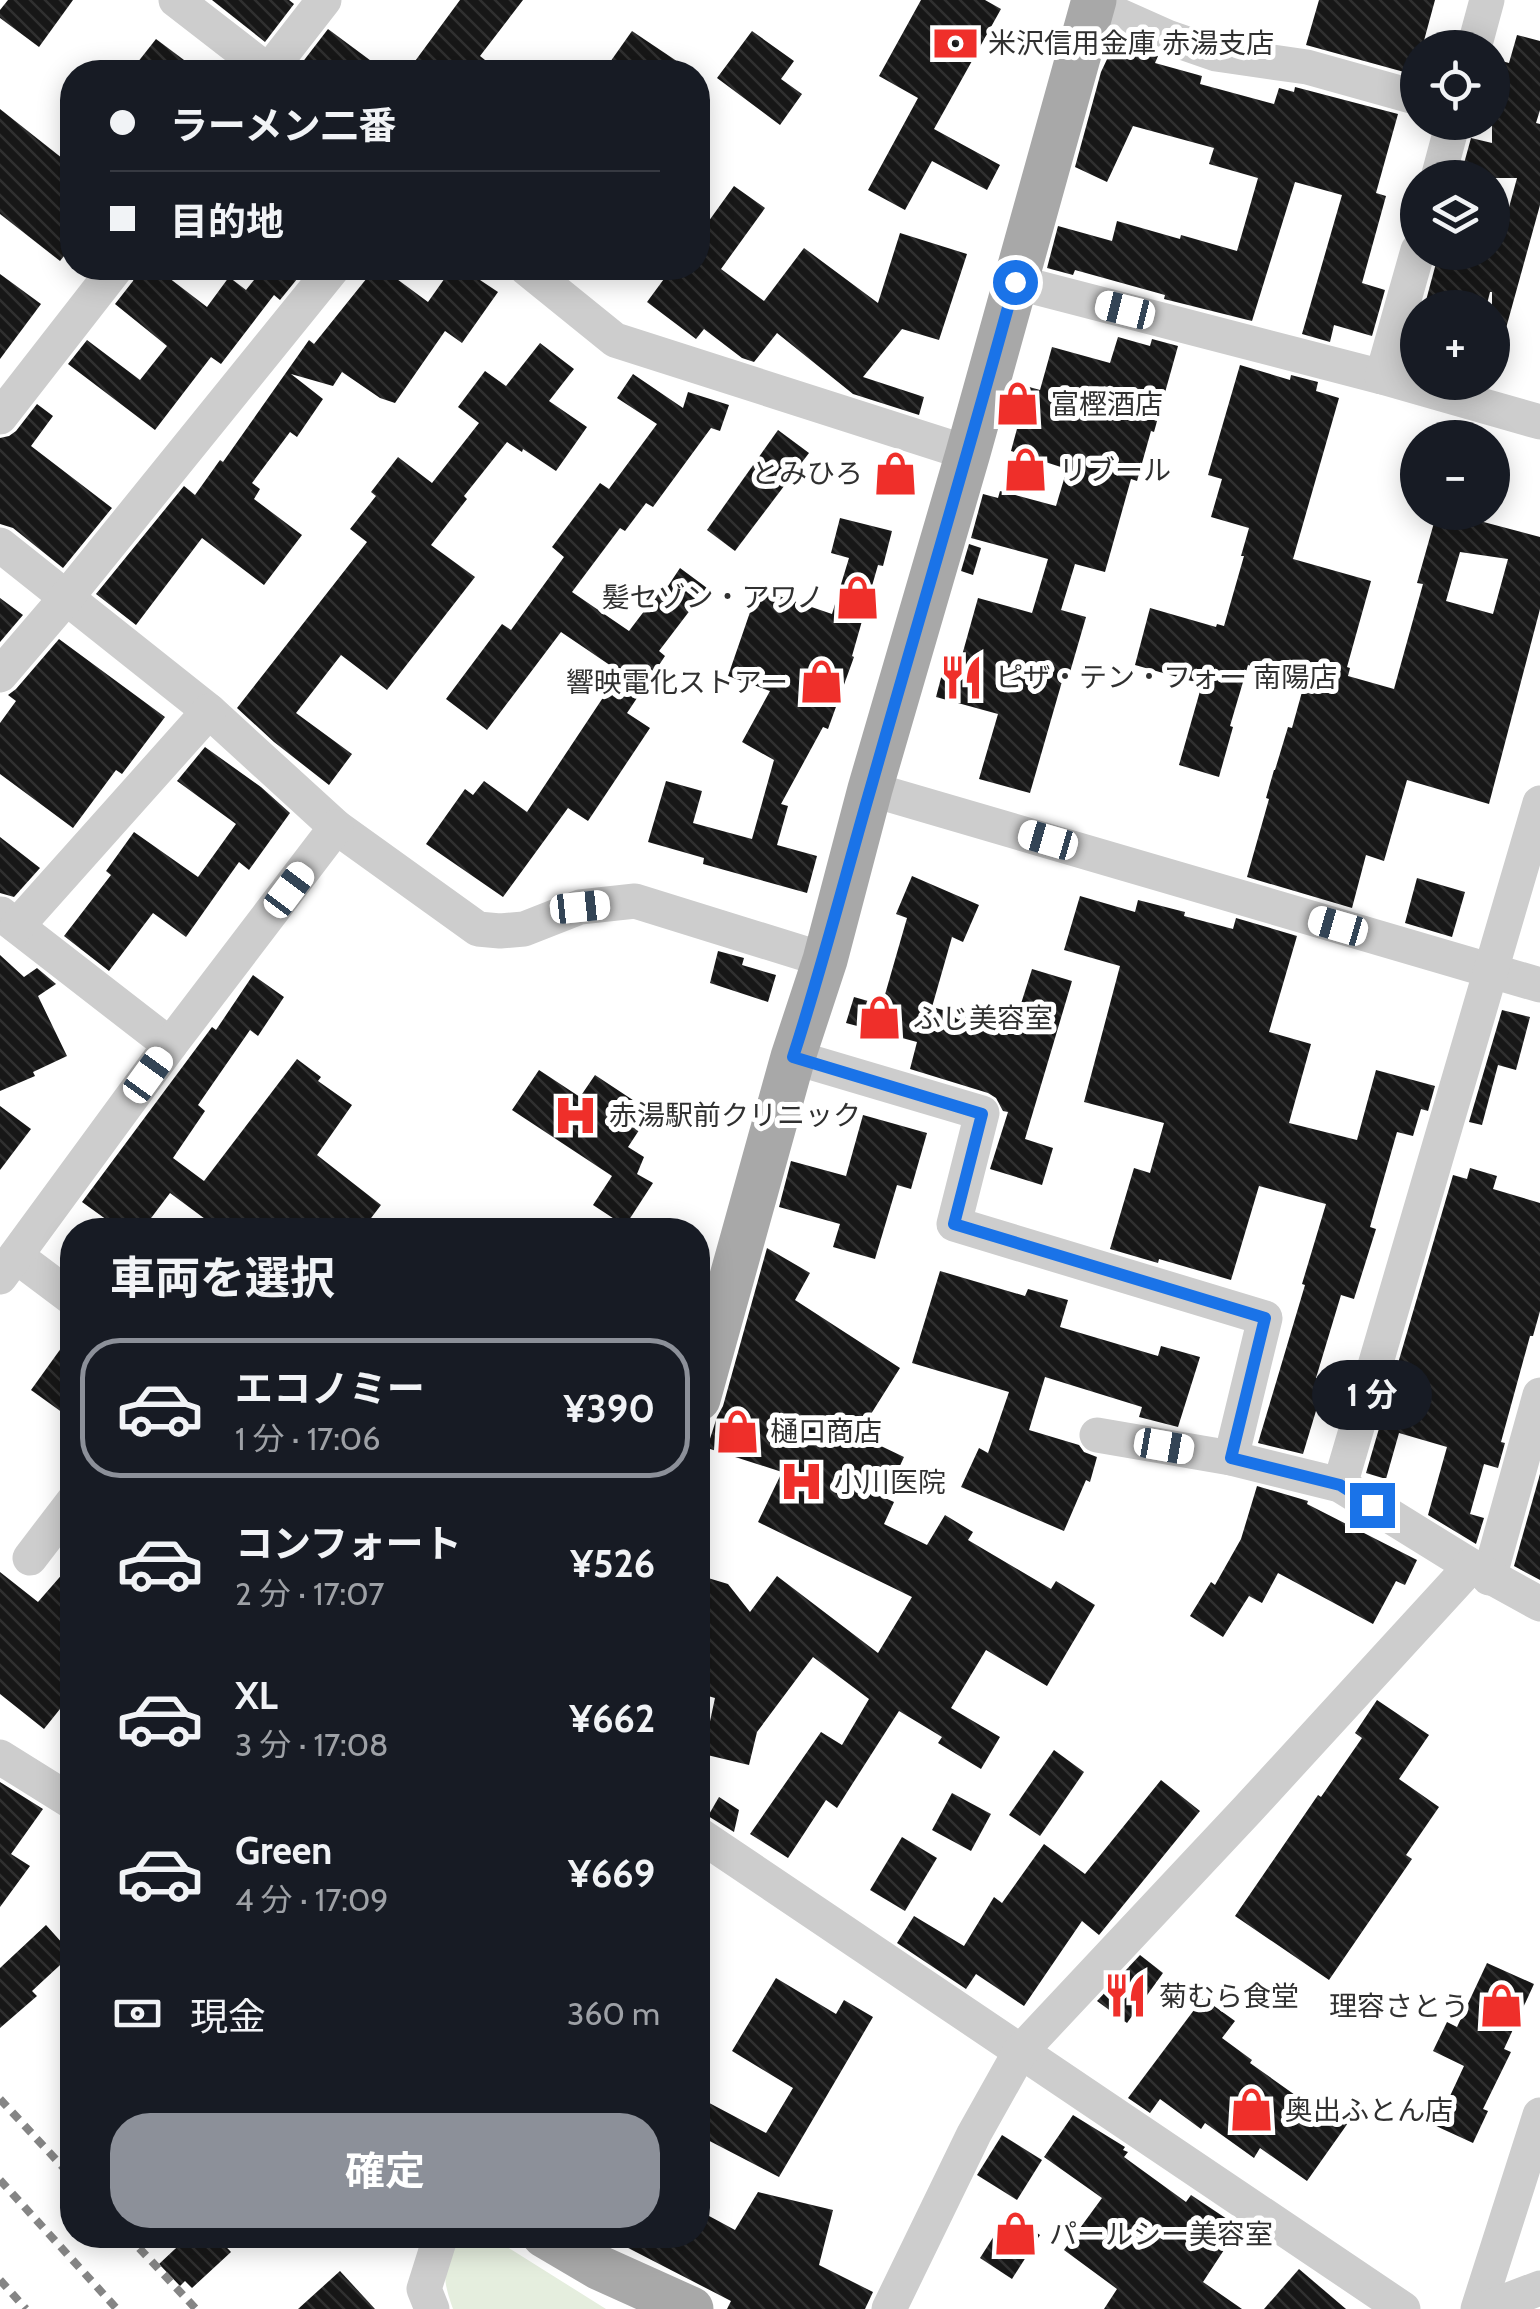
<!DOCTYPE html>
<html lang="ja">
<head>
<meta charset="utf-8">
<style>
  :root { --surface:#171b24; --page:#242831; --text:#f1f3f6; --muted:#9ea1a6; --line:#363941; --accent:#8c9099 }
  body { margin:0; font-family:Cabin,"Noto Sans JP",sans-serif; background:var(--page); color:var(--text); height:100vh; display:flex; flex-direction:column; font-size:38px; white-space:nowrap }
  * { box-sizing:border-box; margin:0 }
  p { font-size:32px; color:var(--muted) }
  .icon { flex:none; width:55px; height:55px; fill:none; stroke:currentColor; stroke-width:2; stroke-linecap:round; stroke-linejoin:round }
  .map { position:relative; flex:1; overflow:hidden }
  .details { position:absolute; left:60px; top:1218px; width:650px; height:1030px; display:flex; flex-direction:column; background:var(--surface); border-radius:40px; box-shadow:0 5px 25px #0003 }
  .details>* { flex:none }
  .top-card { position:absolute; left:60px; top:60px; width:650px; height:220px; border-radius:40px; box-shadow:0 5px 25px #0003; display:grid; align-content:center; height:220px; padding:0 50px; background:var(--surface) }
  .fabs { position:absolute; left:1400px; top:30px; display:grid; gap:20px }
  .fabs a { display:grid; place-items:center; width:110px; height:110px; border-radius:50%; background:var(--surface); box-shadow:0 5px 25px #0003; font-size:50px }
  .end { position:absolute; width:45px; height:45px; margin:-22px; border:12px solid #1a73e8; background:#fff; box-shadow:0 0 0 5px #fff }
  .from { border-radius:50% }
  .bubble { position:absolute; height:70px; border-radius:35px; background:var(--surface); box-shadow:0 5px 25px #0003; font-size:32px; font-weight:700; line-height:70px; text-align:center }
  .car { position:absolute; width:30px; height:60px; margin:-30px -15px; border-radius:12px; box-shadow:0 0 8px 2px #0007; background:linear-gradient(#fff 24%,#345 0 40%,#fff 0 76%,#345 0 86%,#fff 0) }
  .top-card b { display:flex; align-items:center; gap:35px; height:95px; font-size:38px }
  .top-card b+b { border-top:2px solid var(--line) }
  .top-card i { width:25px; height:25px; background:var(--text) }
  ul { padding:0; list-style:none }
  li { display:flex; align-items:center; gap:30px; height:140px; margin:0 20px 15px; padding:0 30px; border:5px solid transparent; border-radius:40px }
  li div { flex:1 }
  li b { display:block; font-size:38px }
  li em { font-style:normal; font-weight:700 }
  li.current { border-color:var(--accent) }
  li>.icon { width:90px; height:90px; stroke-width:1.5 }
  h2 { padding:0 50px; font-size:45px; line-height:120px }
  .pay { display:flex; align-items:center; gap:25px; height:110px; padding:0 50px; font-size:38px }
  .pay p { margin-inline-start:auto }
  .primary-button { display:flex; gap:20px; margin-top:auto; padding:20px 50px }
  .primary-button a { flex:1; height:115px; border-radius:40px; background:var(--accent); color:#fff; font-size:40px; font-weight:700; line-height:115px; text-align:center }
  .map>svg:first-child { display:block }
</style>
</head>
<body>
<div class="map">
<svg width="1540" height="2309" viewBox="0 0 1540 2309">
  <defs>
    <pattern id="building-back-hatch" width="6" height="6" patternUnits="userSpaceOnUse" patternTransform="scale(2.5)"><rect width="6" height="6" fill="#171717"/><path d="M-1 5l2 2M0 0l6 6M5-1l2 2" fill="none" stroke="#303030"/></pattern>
  </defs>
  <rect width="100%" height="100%" fill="#fff"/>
  <path fill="#e5eede" d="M460,2235H488L606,2309H453C440,2272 444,2270 460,2235Z"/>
  <g fill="url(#building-back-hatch)" fill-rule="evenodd">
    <path d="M8,0H73L39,47L0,18V10Z"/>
    <path d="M212,0H289L294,4L265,42Z"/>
    <path d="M460,0H523L480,56L500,72H407Z"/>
    <path d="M921,0H985L1001,9L934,129L1000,165L987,190L932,161L905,210L868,190L918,98L879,76Z"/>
    <path d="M1319,0H1435L1422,48H1418L1415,75L1306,45Z"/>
    <path d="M328,29L386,72H295Z"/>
    <path d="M632,31L693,72H603Z"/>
    <path d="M752,31L794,61L781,79L802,94L780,125L717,78Z"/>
    <path d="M1517,35L1540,41V110L1536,123L1540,124V205L1500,350L1492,349V292H1490L1486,308H1424L1439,252H1492V247L1498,248L1517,178H1460L1471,138L1492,143V84L1498,60L1509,63Z"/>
    <path d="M1117,38L1158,56L1155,63L1202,76L1200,84L1274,104L1279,88L1294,92L1295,87L1398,114L1376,193L1386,196L1362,283L1385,290L1372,336L1334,325L1330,342L1302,334L1342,195L1295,182L1252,321L1164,299L1165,295L1075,270L1073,275L1047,268L1058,226L1112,241L1117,221L1180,239L1181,235L1237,251L1258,178L1209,164L1214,148L1133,126L1107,182L1075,167L1101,72Z"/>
    <path d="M156,39L200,72H130Z"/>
    <path d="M0,109L72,166V246L60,261L0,214Z"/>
    <path d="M734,186L765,208L721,269L764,301L804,248L878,303L900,233L967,254L939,340L902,329L863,377L924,397L919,415L853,394L777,333L754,362L742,358L704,329L696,339L647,302L672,268H698V236Z"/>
    <path d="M137,268H156L207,307L229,277L246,290L254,280L238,268H306L280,300L274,295L221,364L211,357L155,430L68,364L87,340L140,380L167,346L115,304L133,281Z"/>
    <path d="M375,268H382L428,302L452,268H462L498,292L462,343L445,331L395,403L380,398L342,372L333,386L291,374L323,399L297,437L290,432L252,483L260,489L254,499L302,535L264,585L202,538L136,625L96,594L184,486L195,495L220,460L223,462L309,340L314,344Z"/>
    <path d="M0,274L41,304L0,359Z"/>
    <path d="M1118,337L1150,346L1152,339L1178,346L1154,432L1151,431L1137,481L1131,479L1105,572L1075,564L1061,610L1086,617L1068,679L1063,678L1030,793L979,779L998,714L936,697L947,655L961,659L978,598L1032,613L1048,559L971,538L983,494L998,498L1000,491L1056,506L1067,469L1011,451L1018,425L1004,421L1015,383L1040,390L1052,347L1110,363Z"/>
    <path d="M540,343L574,369L549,401L587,427L556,471L523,449L522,452L507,442L464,496L467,499L431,545L475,577L387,690L341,655L296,713L352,754L329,785L274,742L237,708L367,542L350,529L376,496L371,492L398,457L432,483L479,423L458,407L485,371L506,386Z"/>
    <path d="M1240,365L1290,380L1291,375L1318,382L1316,391L1339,398L1293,559L1371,581L1347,667L1350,668L1348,676L1394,689L1423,584L1417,583L1437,512H1478L1476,520L1540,537V609L1489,804L1407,780L1384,861L1366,855L1352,908L1247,877L1269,799L1266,798L1274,770H1275L1288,727L1292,728L1305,681L1248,665L1230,726L1233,727L1219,777L1179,765L1202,684L1135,665L1150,608L1216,627L1217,624L1224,626L1244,556H1241L1249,528L1211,517L1222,479L1208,475ZM1460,552L1508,559L1493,614L1446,601Z"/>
    <path d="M633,374L683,408L688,392L729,405L720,431L711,428L653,507L646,503L625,531L620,528L572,592L629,631L664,585L668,586L680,568L707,588L659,651L665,656L627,713L650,728L588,821L568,808L503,897L426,844L465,789L473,795L484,781L527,812L620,672L561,632L487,730L446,699L502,624L511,630L564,557L552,547L600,483L609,489L657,424L617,398Z"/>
    <path d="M37,404L53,416L31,446L112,508L63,568L13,528L0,524V438L9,436L16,431Z"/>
    <path d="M778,430L809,453L735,551L707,530Z"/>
    <path d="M840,518L892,531L883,566L878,565L852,656L854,657L828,729L823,727L781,804L788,806L777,845L817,856L807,893L703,864L704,858L648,842L666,781L702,791L693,823L752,839L774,760L742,742L770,691L728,676L758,589L832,614L849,558L831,553Z"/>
    <path d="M969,544L981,548L973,575L961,571Z"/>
    <path d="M0,598L23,615L0,642Z"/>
    <path d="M59,639L165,717L122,774L116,770L73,828L0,774V723L16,701L8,695L16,689Z"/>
    <path d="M205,747L261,787L290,813L249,870L239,862L186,937L153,913L109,971L64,936L111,875L106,871L134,832L198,877L236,824L177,781Z"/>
    <path d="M0,837L40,868L14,897L0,893Z"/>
    <path d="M912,876L979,905L963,942L952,937L932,1007L1013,1029L1032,969L1072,981L1025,1139L1053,1148L1042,1185L990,1169L1008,1112L1003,1111L996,1098L988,1093L910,1069L917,1042L846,1023L854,997L882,1005L907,918L896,914Z"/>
    <path d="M1417,878L1465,892L1452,937L1405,923Z"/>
    <path d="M1080,896L1135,912L1138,900L1185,912L1184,916L1233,929L1236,918L1297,936L1269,1032L1311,1044L1289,1123L1357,1140L1376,1070L1435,1086L1428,1111L1421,1109L1413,1136L1397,1132L1370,1227L1376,1229L1354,1299L1341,1295L1316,1378L1325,1381L1303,1454L1258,1443L1305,1285L1302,1284L1326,1204L1259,1186L1231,1280L1159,1259L1158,1263L1110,1249L1134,1168L1150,1173L1164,1123L1084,1102L1120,966L1064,950Z"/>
    <path d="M718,951L744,958L742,965L776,975L768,1002L710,983Z"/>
    <path d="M0,955L24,977L37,968L56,984L38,996L67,1056L33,1072L35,1076L0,1091Z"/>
    <path d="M253,975L284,997L258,1036L250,1030L198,1105L205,1111L173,1158L204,1181L297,1059L321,1077L318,1081L352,1105L317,1155L381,1205L362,1230H220L170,1193L142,1230H121L82,1202L212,1027L216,1030Z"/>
    <path d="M1502,1010L1530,1017L1516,1070L1498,1065L1482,1125L1469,1122Z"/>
    <path d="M539,1070L580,1097L595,1075L651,1112L628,1147L644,1157L637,1174L653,1183L625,1226L593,1205L612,1176L512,1110Z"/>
    <path d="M0,1106L31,1129L0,1170Z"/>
    <path d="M863,1115L927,1133L911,1189L897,1185L875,1259L833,1247L840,1224L779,1207L791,1161L846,1176Z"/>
    <path d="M1470,1168L1497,1176L1493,1189L1540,1203V1311L1533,1336H1530L1501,1442L1505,1443L1498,1468L1484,1464L1470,1514L1484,1518L1476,1544L1428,1515L1447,1447L1399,1433L1386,1479L1366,1473L1453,1175L1467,1179Z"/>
    <path d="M767,1248L810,1273L795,1300L900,1368L859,1433L863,1435L862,1437L904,1457L885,1498L894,1502L884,1524L927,1545L945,1515L973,1532L968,1540L1051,1589L1056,1581L1095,1605L1047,1686L986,1650L951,1708L1000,1737L981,1769L938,1743L942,1737L899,1711L837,1808L826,1800L788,1858L750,1834L821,1732L842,1745L869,1699L813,1657L757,1732L749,1765L703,1754L715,1698L698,1693V1575L728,1584L750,1612L777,1576L878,1653L912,1597L758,1522L782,1472L707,1448L717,1417L723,1406Z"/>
    <path d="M940,1271L1025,1296L1028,1289L1068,1300L1060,1327L1158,1356L1161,1346L1200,1357L1178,1427L1139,1417L1142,1407L1045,1377L1029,1430L1079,1445L1084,1452L1097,1457L1090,1482L1086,1480L1064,1531L961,1487L979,1448L988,1453L1009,1392L912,1363Z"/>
    <path d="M72,1333V1400L63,1413L31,1390Z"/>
    <path d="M1540,1474V1580L1514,1566Z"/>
    <path d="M1257,1486L1308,1501L1307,1504L1417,1560L1405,1585L1396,1581L1373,1624L1278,1573L1262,1603L1249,1596L1223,1637L1190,1616L1211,1582L1215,1585L1241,1539Z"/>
    <path d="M72,1563V1694L44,1729L0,1694V1572L38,1602Z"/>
    <path d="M1377,1700L1429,1735L1399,1779L1439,1807L1406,1855L1412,1859L1329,1980L1235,1916L1318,1795L1321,1797L1362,1738L1355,1733Z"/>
    <path d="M1054,1750L1084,1772L1040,1836L1009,1815Z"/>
    <path d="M1161,1780L1200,1811L1099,1935L1082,1921L1024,2006L976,1974L966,1989L897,1943L914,1916L964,1946L994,1897L1002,1903L1044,1844L1085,1874Z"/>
    <path d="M0,1782L43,1809L11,1854L30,1866L0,1907Z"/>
    <path d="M952,1793L991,1814L971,1851L932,1830Z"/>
    <path d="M719,1797L739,1810L734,1832L708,1816Z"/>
    <path d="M902,1837L937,1858L905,1911L870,1890Z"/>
    <path d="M46,1925L72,1954L32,1991L37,1996L0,2028V1968Z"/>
    <path d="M1140,1955L1163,1973L1127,2023L1097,2001Z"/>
    <path d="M1487,1963L1534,1984L1504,2049L1511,2052L1483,2109L1488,2111L1473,2143L1436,2126L1464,2066L1433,2051L1447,2022L1457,2027Z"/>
    <path d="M776,1978L836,2014L844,2000L873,2017L779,2177L698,2135V2097L766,2133L793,2088L732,2051Z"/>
    <path d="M1203,1998L1235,2021L1222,2038L1252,2060L1250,2063L1312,2107L1317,2101L1348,2123L1307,2181L1260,2148L1254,2158L1205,2123L1201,2129L1160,2099L1150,2113L1128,2098Z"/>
    <path d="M1073,2115L1125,2147L1123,2150L1128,2152L1124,2157L1186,2202L1191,2195L1239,2227L1203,2282L1242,2309H1104L1117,2289L1064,2250L1102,2198L1044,2157Z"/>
    <path d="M1002,2135L1042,2160L1017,2200L977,2175Z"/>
    <path d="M758,2192L833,2210L819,2265L873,2292L865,2309H727L731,2301L603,2235H698V2210L735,2230Z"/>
    <path d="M1008,2214L1040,2235L1012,2279L980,2258Z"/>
    <path d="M190,2235H215L231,2252L192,2288L185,2281L180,2286L159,2264Z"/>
    <path d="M1299,2269L1346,2309H1264Z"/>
    <path d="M340,2271L375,2309H298Z"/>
  </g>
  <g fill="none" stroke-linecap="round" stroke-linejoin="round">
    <g stroke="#cdcdcd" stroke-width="35">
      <path d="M176,0L269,72"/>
      <path d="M1093,4L1167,37L1216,54L1307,67L1418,98"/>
      <path d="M1474,48L1487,0"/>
      <path d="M268,72L324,0"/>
      <path d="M1438,178L1453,122"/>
      <path d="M526,268L615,340L968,453"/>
      <path d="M1015,282L1382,377L1540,422"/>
      <path d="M1382,377L1418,250"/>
      <path d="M0,417L116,268"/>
      <path d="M0,545L209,711L336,827L478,929L500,931L524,929L580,907L635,901L825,960"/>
      <path d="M0,675L66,598L333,268"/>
      <path d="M870,789L1540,985"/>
      <path d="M1,914L170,1045"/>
      <path d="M17,926L209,711"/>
      <path d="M793,1057L982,1113L954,1224L1265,1318L1231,1458"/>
      <path d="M16,1256L72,1298"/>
      <path d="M0,1277L170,1045L336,827"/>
      <path d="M1097,1435L1231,1458L1340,1485L1471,1566"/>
      <path d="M1340,1485L1540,803"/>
      <path d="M30,1558L72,1503"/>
      <path d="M1489,1578L1540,1395"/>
      <path d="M0,1757L72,1802"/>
      <path d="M698,1834L1403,2309"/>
      <path d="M432,2309L424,2289L441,2235"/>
      <path d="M889,2309L974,2134L1020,2052L1248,1809L1471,1566L1540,1604"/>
      <path d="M1478,2309L1540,2115"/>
      <path d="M1485,2309L1540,2288"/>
    </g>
    <g stroke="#a8a8a8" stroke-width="45">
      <path d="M698,1399L793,1057L825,960L870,789L968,453L1094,0"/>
      <path d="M544,2235L600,2268L691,2309"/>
    </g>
    <g stroke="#858585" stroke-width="8" stroke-dasharray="10 8" stroke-linecap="butt">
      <path d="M0,2099L72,2177"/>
      <path d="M0,2180L117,2309"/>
      <path d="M127,2235L196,2309"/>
      <path d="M0,2280L26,2309"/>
    </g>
  </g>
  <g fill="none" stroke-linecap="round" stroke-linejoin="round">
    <path stroke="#1a73e8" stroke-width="12" d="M1015,282C969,451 919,618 871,787C845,877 822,968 793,1057L982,1114L954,1224L1265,1318L1231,1458L1340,1485L1372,1505"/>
  </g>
  <defs>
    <symbol id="bank-bare" viewBox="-9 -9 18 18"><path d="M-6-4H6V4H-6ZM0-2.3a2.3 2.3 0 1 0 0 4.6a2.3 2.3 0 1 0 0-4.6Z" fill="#ef2f2a" stroke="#fff" stroke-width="2.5" paint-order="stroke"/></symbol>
    <symbol id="shop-bare" viewBox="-9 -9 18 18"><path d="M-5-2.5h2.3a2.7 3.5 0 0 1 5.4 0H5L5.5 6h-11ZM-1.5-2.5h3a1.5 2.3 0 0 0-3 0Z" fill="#ef2f2a" stroke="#fff" stroke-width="2.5" paint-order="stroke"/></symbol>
    <symbol id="restaurant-bare" viewBox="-9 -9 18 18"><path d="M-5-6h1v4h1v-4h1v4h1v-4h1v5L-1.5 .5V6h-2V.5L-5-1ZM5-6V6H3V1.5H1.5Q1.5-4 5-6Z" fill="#ef2f2a" stroke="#fff" stroke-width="2.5" paint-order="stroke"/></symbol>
    <symbol id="hospital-bare" viewBox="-9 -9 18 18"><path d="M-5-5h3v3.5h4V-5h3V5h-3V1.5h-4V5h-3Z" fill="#ef2f2a" stroke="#fff" stroke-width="2.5" paint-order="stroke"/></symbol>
  </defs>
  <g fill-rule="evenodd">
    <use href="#bank-bare" x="924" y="12" width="63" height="63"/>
    <use href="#shop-bare" x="986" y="372" width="63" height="63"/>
    <use href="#shop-bare" x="994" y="438" width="63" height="63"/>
    <use href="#shop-bare" x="864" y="442" width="63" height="63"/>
    <use href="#shop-bare" x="826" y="566" width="63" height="63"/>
    <use href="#restaurant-bare" x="930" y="646" width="63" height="63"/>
    <use href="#shop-bare" x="790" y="650" width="63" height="63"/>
    <use href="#shop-bare" x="848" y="986" width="63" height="63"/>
    <use href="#hospital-bare" x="544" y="1084" width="63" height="63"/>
    <use href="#shop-bare" x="706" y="1400" width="63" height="63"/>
    <use href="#hospital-bare" x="770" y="1450" width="63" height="63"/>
    <use href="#restaurant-bare" x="1094" y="1964" width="63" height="63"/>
    <use href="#shop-bare" x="1470" y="1974" width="63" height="63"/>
    <use href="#shop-bare" x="1220" y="2078" width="63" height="63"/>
    <use href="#shop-bare" x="984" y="2202" width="63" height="63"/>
  </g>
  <g text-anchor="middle" stroke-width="10" stroke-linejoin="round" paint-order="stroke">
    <g font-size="28" fill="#303030" stroke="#fff" text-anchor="start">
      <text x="988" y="53">米沢信用金庫 赤湯支店</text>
      <text x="1051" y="414">富樫酒店</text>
      <text x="1059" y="480">リブール</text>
      <text x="863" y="483" text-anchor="end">とみひろ</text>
      <text x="824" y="607" text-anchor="end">髪セゾン・アワノ</text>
      <text x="995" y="687">ピザ・テン・フォー 南陽店</text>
      <text x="788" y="692" text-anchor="end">響映電化ストアー</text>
      <text x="913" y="1028">ふじ美容室</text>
      <text x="609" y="1125">赤湯駅前クリニック</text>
      <text x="770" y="1441">樋口商店</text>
      <text x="834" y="1492">小川医院</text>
      <text x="1159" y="2006">菊むら食堂</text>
      <text x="1469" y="2016" text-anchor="end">理容さとう</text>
      <text x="1285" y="2120">奥出ふとん店</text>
      <text x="1049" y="2244">パールシー美容室</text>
    </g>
  </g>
</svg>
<div class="fabs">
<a><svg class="icon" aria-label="locate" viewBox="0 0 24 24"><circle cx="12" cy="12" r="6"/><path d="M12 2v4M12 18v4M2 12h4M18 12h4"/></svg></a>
<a><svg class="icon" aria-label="layers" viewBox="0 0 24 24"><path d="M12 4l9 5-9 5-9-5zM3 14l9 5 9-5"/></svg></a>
<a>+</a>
<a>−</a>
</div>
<i class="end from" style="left:1015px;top:282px"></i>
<i class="end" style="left:1372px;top:1505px"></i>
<div class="bubble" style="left:1312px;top:1360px;width:120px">1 分</div>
<i class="car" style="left:1125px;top:310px;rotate:284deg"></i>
<i class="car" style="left:1048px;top:840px;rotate:286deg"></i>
<i class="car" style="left:289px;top:890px;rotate:37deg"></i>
<i class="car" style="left:580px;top:907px;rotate:84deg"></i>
<i class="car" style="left:1338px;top:926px;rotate:286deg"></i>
<i class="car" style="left:148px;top:1075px;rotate:36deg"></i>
<i class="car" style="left:1164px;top:1446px;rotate:100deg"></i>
<div class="top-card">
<b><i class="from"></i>ラーメン二番</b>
<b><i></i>目的地</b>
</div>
<section class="details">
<h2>車両を選択</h2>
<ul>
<li class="current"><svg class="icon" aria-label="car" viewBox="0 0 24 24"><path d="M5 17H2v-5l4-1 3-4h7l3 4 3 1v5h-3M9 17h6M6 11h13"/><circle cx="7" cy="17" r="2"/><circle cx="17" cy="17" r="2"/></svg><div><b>エコノミー</b><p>1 分 · 17:06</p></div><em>¥390</em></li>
<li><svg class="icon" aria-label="car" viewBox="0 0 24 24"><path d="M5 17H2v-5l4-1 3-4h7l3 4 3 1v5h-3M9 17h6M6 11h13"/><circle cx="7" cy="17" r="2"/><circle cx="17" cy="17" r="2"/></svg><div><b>コンフォート</b><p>2 分 · 17:07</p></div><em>¥526</em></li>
<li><svg class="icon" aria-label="car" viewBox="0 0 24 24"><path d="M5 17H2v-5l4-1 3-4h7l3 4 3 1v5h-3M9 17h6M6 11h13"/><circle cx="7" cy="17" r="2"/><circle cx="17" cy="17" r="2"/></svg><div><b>XL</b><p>3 分 · 17:08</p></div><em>¥662</em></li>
<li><svg class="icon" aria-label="car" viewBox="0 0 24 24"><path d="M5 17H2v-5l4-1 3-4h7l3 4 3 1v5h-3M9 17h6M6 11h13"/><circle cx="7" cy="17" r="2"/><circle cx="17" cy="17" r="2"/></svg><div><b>Green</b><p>4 分 · 17:09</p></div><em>¥669</em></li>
</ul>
<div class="pay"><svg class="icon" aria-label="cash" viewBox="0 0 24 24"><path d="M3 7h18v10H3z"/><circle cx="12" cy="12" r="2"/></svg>現金<p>360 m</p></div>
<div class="primary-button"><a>確定</a></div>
</section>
</div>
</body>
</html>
